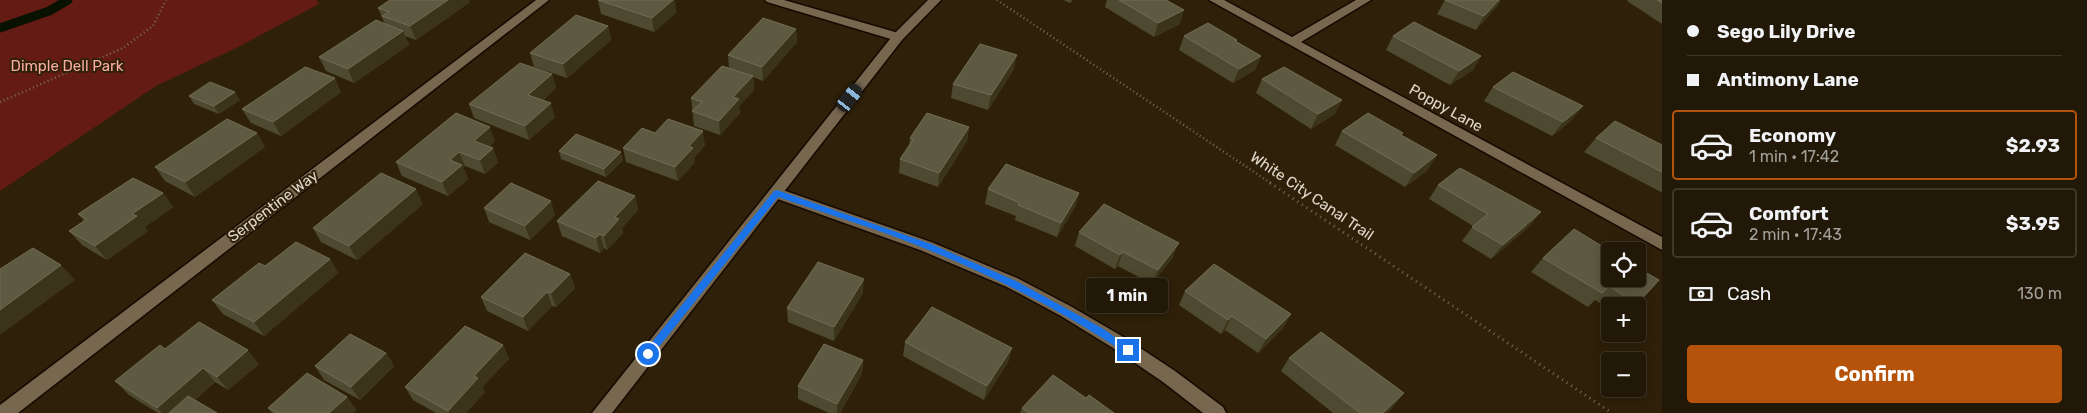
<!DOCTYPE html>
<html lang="en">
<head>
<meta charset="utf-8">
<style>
  :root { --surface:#221807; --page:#2e2515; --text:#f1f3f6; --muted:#a2a09b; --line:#3f3728; --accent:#b45309 }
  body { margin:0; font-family:Rubik,sans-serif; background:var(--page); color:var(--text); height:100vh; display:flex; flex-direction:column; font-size:19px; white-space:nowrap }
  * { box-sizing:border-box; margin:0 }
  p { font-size:16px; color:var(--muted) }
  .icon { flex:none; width:28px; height:28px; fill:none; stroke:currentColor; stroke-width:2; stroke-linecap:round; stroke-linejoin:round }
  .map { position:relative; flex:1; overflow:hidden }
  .drawer { display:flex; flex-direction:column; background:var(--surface); width:425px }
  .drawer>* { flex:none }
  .top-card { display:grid; align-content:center; height:110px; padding:0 25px; background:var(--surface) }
  .buttons { position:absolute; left:1601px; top:242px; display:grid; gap:10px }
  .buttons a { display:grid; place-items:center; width:45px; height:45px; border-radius:5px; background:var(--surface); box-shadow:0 2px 12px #0003,0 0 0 1px var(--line); font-size:25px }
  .end { position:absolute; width:22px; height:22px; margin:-11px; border:6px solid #1a73e8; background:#fff; box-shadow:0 0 0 2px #fff }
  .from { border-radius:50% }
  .bubble { position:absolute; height:35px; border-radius:5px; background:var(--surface); box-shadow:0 2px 12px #0003,0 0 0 1px var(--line); font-size:16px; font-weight:700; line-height:35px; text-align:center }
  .car { position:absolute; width:15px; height:30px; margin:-15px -8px; border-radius:6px; box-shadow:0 0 4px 1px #0007; background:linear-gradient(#222 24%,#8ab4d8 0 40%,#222 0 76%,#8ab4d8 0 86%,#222 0) }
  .top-card b { display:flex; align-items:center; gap:18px; height:48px; font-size:19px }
  .top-card b+b { border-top:1px solid var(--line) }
  .top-card i { width:12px; height:12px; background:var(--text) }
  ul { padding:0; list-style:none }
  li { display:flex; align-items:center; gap:15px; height:70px; margin:0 10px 8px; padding:0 15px; border:2px solid var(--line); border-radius:5px }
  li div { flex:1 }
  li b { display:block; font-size:19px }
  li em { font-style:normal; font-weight:700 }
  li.on { border-color:var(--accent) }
  li>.icon { width:45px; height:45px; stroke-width:1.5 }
  .pay { display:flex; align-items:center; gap:12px; height:55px; padding:0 25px; font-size:19px }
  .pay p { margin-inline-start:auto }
  .button { display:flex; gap:10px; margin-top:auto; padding:10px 25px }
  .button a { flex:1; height:58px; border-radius:5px; background:var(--accent); color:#fff; font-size:20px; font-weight:700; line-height:58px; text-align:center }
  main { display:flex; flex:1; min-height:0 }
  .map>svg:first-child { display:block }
</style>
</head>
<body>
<main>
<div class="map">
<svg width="1662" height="413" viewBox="0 0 1662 413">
  <rect width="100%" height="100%" fill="#2e2009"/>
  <path fill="#631b14" d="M0,0H317L319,4L236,48L156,86L0,191Z"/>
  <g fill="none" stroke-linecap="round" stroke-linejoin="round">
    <path stroke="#091100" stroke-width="9" d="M0,28L49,11L68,0"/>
    <defs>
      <g id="street">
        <path d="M536,0H549L18,413H0V405Z"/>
        <path d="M765,0H784L902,34L904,37L898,41L894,40L767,2Z"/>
        <path d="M1209,0H1224L1292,37L1356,0H1371L1301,42L1662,237V250Z"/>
        <path d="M777,188L931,242L1019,279L1072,307L1125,338L1175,371L1223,407L1226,413H1203L1163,382L1113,348L1061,316L1007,287L920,250L772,197L770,193L772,189Z"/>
      </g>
      <path id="secondary" d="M928,0H941L902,40L612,413H592L894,34Z"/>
    </defs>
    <use href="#street" stroke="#150900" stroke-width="3"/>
    <use href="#secondary" stroke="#150900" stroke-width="3"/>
    <g stroke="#786c59" stroke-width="2.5" stroke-dasharray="1 3" stroke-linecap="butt">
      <path d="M997,0L1272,184"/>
      <path d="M0,102L123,48L153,26L166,0"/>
    </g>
    <path stroke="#786c59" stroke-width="3" stroke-dasharray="1 4.5" stroke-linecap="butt" d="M1270,183L1612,413"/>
    <use href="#street" fill="#77674f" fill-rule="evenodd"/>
    <use href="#secondary" fill="#77674f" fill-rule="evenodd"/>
  </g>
  <g fill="#4e4a31">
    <path d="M598,0L676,13L654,32L601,14Z"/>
    <path d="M1063,0H1073L1070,3Z"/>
    <path d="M1107,0H1166L1180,24L1154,37L1105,7Z"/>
    <path d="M1445,0H1501L1498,5L1476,30L1437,14Z"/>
    <path d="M1628,0H1662V24L1627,1Z"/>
    <path d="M470,2L416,40L405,36L409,45L354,83L326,71L319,57L386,24L384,22L378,8Z"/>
    <path d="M608,26L611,40L567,78L534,67L530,53Z"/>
    <path d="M796,29L797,42L763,81L753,77L754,90L739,106L740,113L720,135L694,126L691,98L729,68L728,55Z"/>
    <path d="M1184,36L1237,40V42L1261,56L1255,70L1233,83L1179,50Z"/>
    <path d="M1393,36L1481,56L1473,70L1450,85L1386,50Z"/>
    <path d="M1014,69L988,110L951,98L953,84Z"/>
    <path d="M552,74L556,88L543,100L555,117L529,140L474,118L469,104Z"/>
    <path d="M1262,79L1335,114L1311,129L1256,93Z"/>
    <path d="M1493,87L1572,120L1552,136L1484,101Z"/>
    <path d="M341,92L281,136L251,123L242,109Z"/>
    <path d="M189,96L240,100L219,114L194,104Z"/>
    <path d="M969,127L967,141L938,187L899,173L900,159L909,145L910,138Z"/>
    <path d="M1342,131L1428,170L1405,187L1335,145Z"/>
    <path d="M257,133L265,147L195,197L165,181L155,167Z"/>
    <path d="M655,133L705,145L694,158L695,162L678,181L626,162L623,148Z"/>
    <path d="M1596,138L1662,145V192H1661L1584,152Z"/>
    <path d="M495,141L489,147L493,148L498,163L485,174L465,166L463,167L468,179L448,196L402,176L396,162Z"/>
    <path d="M559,151L623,160L606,177L561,159Z"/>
    <path d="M1438,185L1530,226L1491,259L1462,241L1473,226L1429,199Z"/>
    <path d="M988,189L1079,193L1075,207L1057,237L1015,220L1016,216L985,204Z"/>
    <path d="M163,193L173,207L145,227L148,231L107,260L82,245L69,231L84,221L78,214Z"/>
    <path d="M635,196L638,210L622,228L623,233L607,250L604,248L600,253L562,236L557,221Z"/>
    <path d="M423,204L357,260L321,242L313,228Z"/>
    <path d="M484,208L555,215L530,240L489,222Z"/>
    <path d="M1079,232L1173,257L1152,284L1118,266L1115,269L1075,246Z"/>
    <path d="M1543,258L1659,280L1635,306H1610V309L1595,300L1588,307L1531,272Z"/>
    <path d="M330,259L338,273L264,336L223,314L212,300L265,266Z"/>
    <path d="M570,274L575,288L556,307L552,306L528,331L487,311L481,297Z"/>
    <path d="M1185,291L1291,314L1283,328L1258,353L1225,330L1221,334L1179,305Z"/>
    <path d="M863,293L834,341L788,322L787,308Z"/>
    <path d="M905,342L1012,348L1008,362L984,400L903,356Z"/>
    <path d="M503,345L509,359L482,387L485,392L466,413H436L413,400L405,387Z"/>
    <path d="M165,349L259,364L228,390L215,382L195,400L217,413H158L129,395L115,381Z"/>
    <path d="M386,353L394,366L360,400L324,380L315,366Z"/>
    <path d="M1289,358L1393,407L1387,413H1333L1281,371Z"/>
    <path d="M863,360L862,374L840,413H829L798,399V386Z"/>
    <path d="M347,397L356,410L353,413H272L268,408Z"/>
    <path d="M1086,398L1114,413H1020L1022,408Z"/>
  </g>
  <g fill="#3b331a">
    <path d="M448,0H469L470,2L416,40L410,26Z"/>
    <path d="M673,0H675L676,13L654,32L652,18Z"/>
    <path d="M1499,0H1501L1498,5L1476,30L1484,16Z"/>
    <path d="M1184,10L1180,24L1154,37L1158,23Z"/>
    <path d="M608,26L611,40L567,78L563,64Z"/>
    <path d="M796,29L797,42L763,81L762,67Z"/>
    <path d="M403,31L409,45L354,83L348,69Z"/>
    <path d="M1017,55L1014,69L988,110L991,95Z"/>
    <path d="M1261,56L1255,70L1233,83L1239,69Z"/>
    <path d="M1481,56L1473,70L1450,85L1459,71Z"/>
    <path d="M552,74L556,88L532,109L528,95Z"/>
    <path d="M753,76L754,90L739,106L740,113L720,135L719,121L733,97Z"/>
    <path d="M335,78L341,92L281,136L273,122Z"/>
    <path d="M235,92L240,100L219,114L214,106Z"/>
    <path d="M1342,100L1335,114L1311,129L1318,114Z"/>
    <path d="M551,103L555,117L529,140L525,126Z"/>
    <path d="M1583,106L1572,120L1552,136L1563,122Z"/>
    <path d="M490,127L495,141L479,155L474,141Z"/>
    <path d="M969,127L967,141L938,187L939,173Z"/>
    <path d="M703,131L705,145L694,158L695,162L678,181L675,167L689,146Z"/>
    <path d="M257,133L265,147L195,197L185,182Z"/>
    <path d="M493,148L498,163L485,174L480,160Z"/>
    <path d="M459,152L465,166L463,167L468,179L448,196L442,182L450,160Z"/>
    <path d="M621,152L623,160L606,177L604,169Z"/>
    <path d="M1437,155L1428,170L1405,187L1414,173Z"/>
    <path d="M416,189L423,204L357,260L349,246Z"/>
    <path d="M163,193L173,207L145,227L148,231L107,260L95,246L132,214Z"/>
    <path d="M1079,193L1075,207L1057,237L1061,223Z"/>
    <path d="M635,196L638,210L622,228L623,233L607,250L604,236L615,217Z"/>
    <path d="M551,201L555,215L530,240L525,226Z"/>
    <path d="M1541,212L1530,226L1491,259L1503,245Z"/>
    <path d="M600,234L604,248L600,253L596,238Z"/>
    <path d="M1179,243L1173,257L1152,284L1158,270Z"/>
    <path d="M1123,252L1118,266L1115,269L1120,255Z"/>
    <path d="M330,259L338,273L264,336L254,322Z"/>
    <path d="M61,265L75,280L0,335V310Z"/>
    <path d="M570,274L575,288L556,307L551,293Z"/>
    <path d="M864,279L863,293L834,341V327Z"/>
    <path d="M547,292L552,306L528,331L523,317Z"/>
    <path d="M1291,314L1283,328L1258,353L1266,339Z"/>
    <path d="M1232,316L1225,330L1221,334L1228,320Z"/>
    <path d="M503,345L509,359L482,387L485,392L466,413H450L448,411L474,376Z"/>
    <path d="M1012,348L1008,362L984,400L987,386Z"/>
    <path d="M248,350L259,364L228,390L217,377Z"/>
    <path d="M386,353L394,366L360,400L351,387Z"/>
    <path d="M863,360L862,374L840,413H837V404Z"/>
    <path d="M203,368L215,382L179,413H162L157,408Z"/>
    <path d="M1404,393L1393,407L1387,413H1383Z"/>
    <path d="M347,397L356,410L353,413H329Z"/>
  </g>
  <g fill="#5e5941" stroke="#726d56">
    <path d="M390,0H448L410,26L382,16L389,12L378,8Z"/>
    <path d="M598,0H673L652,18Z"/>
    <path d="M1119,0H1166L1184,10L1158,23Z"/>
    <path d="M1445,0H1499L1484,16Z"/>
    <path d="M1657,0H1662V3Z"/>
    <path d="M576,15L608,26L563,64L530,53Z"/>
    <path d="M763,18L796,29L762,67L728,55Z"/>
    <path d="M376,20L403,31L348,69L319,57Z"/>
    <path d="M1414,22L1481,56L1459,71L1393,36Z"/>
    <path d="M1208,23L1237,40L1235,41L1261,56L1239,69L1184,36Z"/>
    <path d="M980,44L1017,55L991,95L953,84Z"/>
    <path d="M520,63L552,74L528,95L551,103L525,126L469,104Z"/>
    <path d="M722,66L753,76L733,97L739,99L719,121L692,111L702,102L691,98Z"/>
    <path d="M305,67L335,78L273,122L242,109Z"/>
    <path d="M1284,67L1342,100L1318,114L1262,79Z"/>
    <path d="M1513,72L1583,106L1563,122L1493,87Z"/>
    <path d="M210,82L235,92L214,106L189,96Z"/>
    <path d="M456,113L490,127L474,141L493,148L480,160L459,152L450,160L462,165L442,182L396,162Z"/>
    <path d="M927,113L969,127L939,173L900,159L913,140L910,138Z"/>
    <path d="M1368,113L1403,133L1401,135L1437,155L1414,173L1342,131Z"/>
    <path d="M227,119L257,133L185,182L155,167Z"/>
    <path d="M668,119L703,131L689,146L693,148L675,167L623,148L642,128L655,133Z"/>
    <path d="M1615,121L1662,145V172L1596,138Z"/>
    <path d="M576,134L621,152L604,169L559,151Z"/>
    <path d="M1006,164L1079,193L1061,223L1018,205L1020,203L988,189Z"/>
    <path d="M1460,168L1541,212L1503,245L1472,227L1488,214L1438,185Z"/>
    <path d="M381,173L416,189L349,246L313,228Z"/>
    <path d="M133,178L163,193L132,214L137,216L95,246L69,231L87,219L78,214Z"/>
    <path d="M598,181L635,196L615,217L619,219L604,236L600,234L596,238L557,221Z"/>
    <path d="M511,183L551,201L525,226L484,208Z"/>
    <path d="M1104,204L1179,243L1158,270L1123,252L1120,255L1079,232Z"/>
    <path d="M1574,229L1610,251V279H1638V268L1659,280L1637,304L1609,286L1602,293L1543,258Z"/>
    <path d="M296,242L330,259L254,322L212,300L259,263L265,266Z"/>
    <path d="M33,248L61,265L0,310V269Z"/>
    <path d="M525,253L570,274L551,293L547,292L523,317L481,297Z"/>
    <path d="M818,262L864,279L834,327L787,308Z"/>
    <path d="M1214,264L1291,314L1266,339L1232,316L1228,320L1185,291Z"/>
    <path d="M932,307L1012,348L987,386L905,342Z"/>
    <path d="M199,322L248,350L217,377L203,368L157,408L115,381L160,345L165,349Z"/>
    <path d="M465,326L503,345L474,376L478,378L448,411L405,387Z"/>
    <path d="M1321,332L1404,393L1383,413H1360L1289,358Z"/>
    <path d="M350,334L386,353L351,387L315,366Z"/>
    <path d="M824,344L863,360L837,404L798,386Z"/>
    <path d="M307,373L347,397L329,413H277L268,408Z"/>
    <path d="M1053,375L1086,398L1089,395L1114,413H1029L1022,408Z"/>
    <path d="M188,396L217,413H169Z"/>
  </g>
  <path fill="#1a73e8" d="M777,190L931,244L1016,281L1102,328L1133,350L1128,354L1125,353C1063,311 995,277 926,249C878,229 827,214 778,197L651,357H644V352L774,191Z"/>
  <g text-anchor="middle" stroke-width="4" stroke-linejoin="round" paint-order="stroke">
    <g font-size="15" fill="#fcaea1" stroke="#2e2009">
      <text x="67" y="71">Dimple Dell Park</text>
    </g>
    <g font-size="15" fill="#e0d7ca" stroke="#2e2009">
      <text transform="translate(1446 108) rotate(29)" y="5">Poppy Lane</text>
      <text transform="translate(1312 196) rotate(34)" y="5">White City Canal Trail</text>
      <text transform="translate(273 206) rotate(-37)" y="5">Serpentine Way</text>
    </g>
  </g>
</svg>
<div class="buttons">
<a><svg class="icon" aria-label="locate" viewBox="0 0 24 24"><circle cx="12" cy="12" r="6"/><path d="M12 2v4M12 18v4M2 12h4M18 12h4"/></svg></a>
<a>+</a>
<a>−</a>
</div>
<i class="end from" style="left:648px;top:354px"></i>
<i class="end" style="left:1128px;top:350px"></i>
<div class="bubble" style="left:1086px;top:278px;width:82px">1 min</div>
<i class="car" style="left:850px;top:98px;rotate:38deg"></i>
</div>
<section class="drawer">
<div class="top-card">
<b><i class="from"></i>Sego Lily Drive</b>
<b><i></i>Antimony Lane</b>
</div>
<ul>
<li class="on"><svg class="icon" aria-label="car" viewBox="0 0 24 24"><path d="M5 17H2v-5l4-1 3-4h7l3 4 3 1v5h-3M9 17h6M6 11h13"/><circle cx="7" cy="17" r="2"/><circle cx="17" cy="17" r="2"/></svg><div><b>Economy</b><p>1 min · 17:42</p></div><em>$2.93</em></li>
<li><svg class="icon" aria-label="car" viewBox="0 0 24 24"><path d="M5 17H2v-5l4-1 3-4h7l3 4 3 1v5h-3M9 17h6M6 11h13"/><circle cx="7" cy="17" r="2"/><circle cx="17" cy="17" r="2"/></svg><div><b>Comfort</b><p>2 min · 17:43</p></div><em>$3.95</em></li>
</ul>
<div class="pay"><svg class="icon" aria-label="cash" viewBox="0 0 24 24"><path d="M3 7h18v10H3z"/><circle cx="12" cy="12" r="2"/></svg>Cash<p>130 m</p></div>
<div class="button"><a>Confirm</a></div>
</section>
</main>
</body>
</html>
